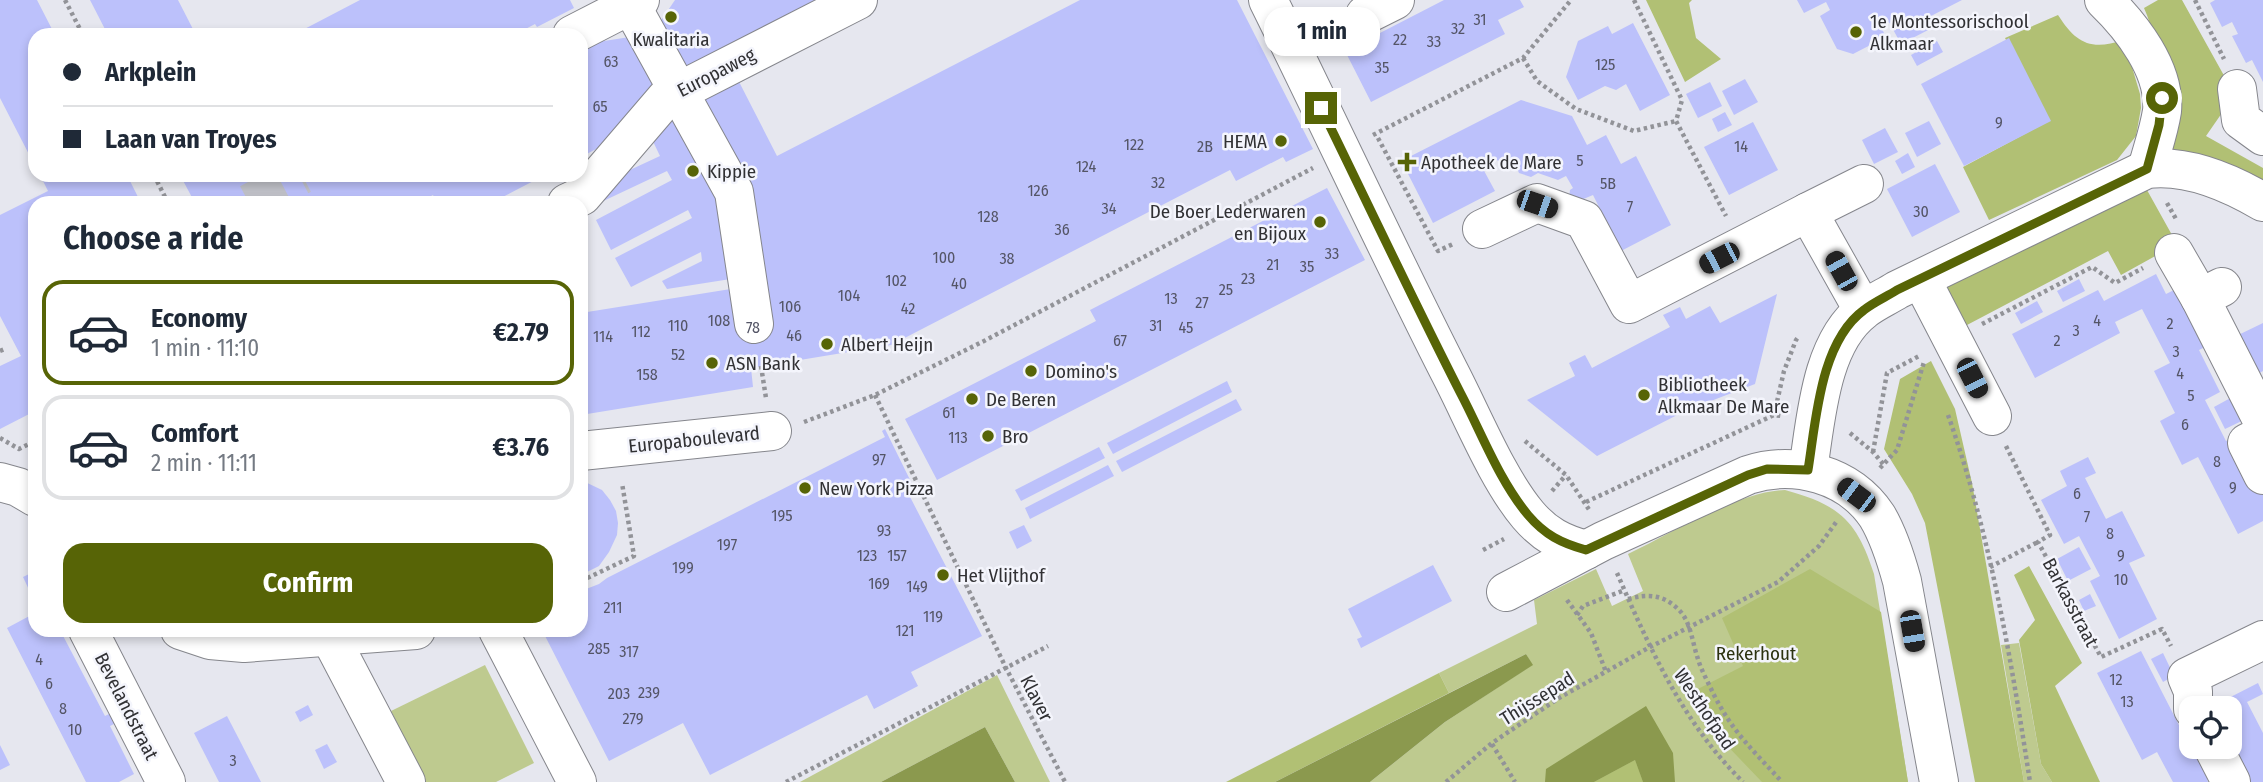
<!DOCTYPE html>
<html lang="en">
<head>
<meta charset="utf-8">
<style>
  :root { --surface:#fff; --page:#f6f6f7; --text:#1f2937; --muted:#747a83; --line:#e0e1e3; --accent:#576406 }
  body { margin:0; font-family:"Fira Sans Condensed",sans-serif; background:var(--page); color:var(--text); height:100vh; display:flex; flex-direction:column; font-size:26px; white-space:nowrap }
  * { box-sizing:border-box; margin:0 }
  p { font-size:23px; color:var(--muted) }
  .icon { flex:none; width:38px; height:38px; fill:none; stroke:currentColor; stroke-width:2; stroke-linecap:round; stroke-linejoin:round }
  .map { position:relative; flex:1; overflow:hidden }
  .details { position:absolute; left:28px; top:196px; width:560px; height:441px; display:flex; flex-direction:column; background:var(--surface); border-radius:21px; box-shadow:0 4px 10px #0003 }
  .details>* { flex:none }
  .hud { position:absolute; left:28px; top:28px; width:560px; height:154px; border-radius:21px; box-shadow:0 4px 10px #0003; display:grid; align-content:center; height:154px; padding:0 35px; background:var(--surface) }
  .tools { position:absolute; left:2179px; top:696px; display:grid; gap:14px }
  .tools a { display:grid; place-items:center; width:63px; height:63px; border-radius:14px; background:var(--surface); box-shadow:0 4px 10px #0003; font-size:35px }
  .end { position:absolute; width:32px; height:32px; margin:-16px; border:9px solid #576406; background:#fff; box-shadow:0 0 0 4px #fff }
  .from { border-radius:50% }
  .bubble { position:absolute; height:49px; border-radius:21px; background:var(--surface); box-shadow:0 4px 10px #0003; font-size:23px; font-weight:700; line-height:49px; text-align:center }
  .car { position:absolute; width:21px; height:42px; margin:-21px -10px; border-radius:9px; box-shadow:0 0 5px 2px #0007; background:linear-gradient(#222 24%,#8ab4d8 0 40%,#222 0 76%,#8ab4d8 0 86%,#222 0) }
  .hud b { display:flex; align-items:center; gap:24px; height:66px; font-size:26px }
  .hud b+b { border-top:2px solid var(--line) }
  .hud i { width:18px; height:18px; background:var(--text) }
  ul { padding:0; list-style:none }
  li { display:flex; align-items:center; gap:21px; height:105px; margin:0 14px 10px; padding:0 21px; border:4px solid var(--line); border-radius:21px }
  li div { flex:1 }
  li b { display:block; font-size:26px }
  li em { font-style:normal; font-weight:700 }
  li.selected { border-color:var(--accent) }
  li>.icon { width:63px; height:63px; stroke-width:1.5 }
  h2 { padding:0 35px; font-size:32px; line-height:84px }
  .primary-button { display:flex; gap:14px; margin-top:auto; padding:14px 35px }
  .primary-button a { flex:1; height:80px; border-radius:21px; background:var(--accent); color:#fff; font-size:28px; font-weight:700; line-height:80px; text-align:center }
  .map>svg:first-child { display:block }
</style>
</head>
<body>
<div class="map">
<svg width="2263" height="782" viewBox="0 0 2263 782">
  <rect width="100%" height="100%" fill="#e6e7ef"/>
  <g fill="#beca8f">
    <path d="M1785,490C1840,505 1857,521 1874,574L1908,782H1370L1445,722L1532,665L1526,654L1449,693L1439,673L1537,624L1534,600L1596,569L1612,606L1643,591L1628,554C1672,533 1739,491 1785,490Z"/>
    <path d="M2019,643L2041,764L2052,782H2024L2001,645Z"/>
    <path d="M485,665L534,763L496,782H426L391,711Z"/>
    <path d="M997,675L1050,782H1015L985,727L881,782H800Z"/>
  </g>
  <g fill="#b1c074">
    <path d="M1646,0H1692L1689,3L1696,38L1721,59L1685,82Z"/>
    <path d="M2158,0H2182L2232,90L2224,110L2206,136L2263,168V182L2170,151C2164,110 2161,45 2144,8Z"/>
    <path d="M2058,15C2076,43 2090,51 2124,40L2140,94L2141,108L2136,136L2117,160L1989,220L1963,167L2049,121L2005,38Z"/>
    <path d="M2147,190L2177,244L2121,275L2108,251L1967,325L1948,307L1941,285Z"/>
    <path d="M1931,361L1955,409L1972,483L2024,782H1975L1925,523L1912,494L1884,449L1900,379Z"/>
    <path d="M2029,566L2082,663L2055,686L2100,782H2052L2041,764L2019,640L2035,620L2014,575Z"/>
    <path d="M1810,569L1881,612L1908,782H1762L1716,734L1688,694L1743,666L1722,618Z"/>
    <path d="M1439,673L1449,693L1275,782H1226Z"/>
    <path d="M1635,760L1643,782H1594Z"/>
  </g>
  <g fill="#8b994e">
    <path d="M1526,654L1533,665L1445,722L1370,782H1275Z"/>
    <path d="M1646,706L1673,753L1675,782H1643L1635,760L1594,782H1545L1546,769Z"/>
    <path d="M985,727L1015,782H881Z"/>
  </g>
  <g fill="#bcc1fb">
    <path d="M0,0H37L55,35H35V166L0,98Z"/>
    <path d="M90,0H178L196,35H108Z"/>
    <path d="M360,0H570L574,8L537,27L535,24L514,35H293Z"/>
    <path d="M675,0H830L684,75L658,25Z"/>
    <path d="M1080,0H1237L1313,149L1286,162L1283,157L1236,181L1230,170L891,345L751,368L753,387L581,415V313L737,288L694,92L734,72L777,156Z"/>
    <path d="M1444,0H1520L1524,7L1498,20L1505,34L1371,102L1345,51Z"/>
    <path d="M1797,0H1962L1929,17L1934,27L1901,44L1889,22L1881,27L1886,37L1853,54L1837,49L1820,16L1830,10L1826,2L1804,13Z"/>
    <path d="M2215,0H2263V82L2252,60L2246,63L2232,36L2238,34L2232,22L2222,27L2210,3Z"/>
    <path d="M1633,23L1670,95L1640,111L1626,84L1616,90L1605,86L1578,100L1566,77L1578,41L1608,26L1612,34Z"/>
    <path d="M636,36L661,85L619,137L581,157V47L585,44Z"/>
    <path d="M2009,38L2051,121L1964,166L1921,84Z"/>
    <path d="M1937,41L1943,52L1917,66L1911,55Z"/>
    <path d="M1745,79L1758,102L1734,115L1722,91Z"/>
    <path d="M1710,82L1722,106L1698,118L1686,94Z"/>
    <path d="M1521,100L1572,116L1587,145L1606,135L1621,164L1636,156L1671,225L1621,251L1593,195L1574,203L1569,198L1570,190L1573,188L1566,176L1558,180L1538,173L1531,177L1519,173L1516,166L1496,160L1482,167L1495,191L1433,223L1404,166L1412,162L1409,157Z"/>
    <path d="M671,104L724,204L737,278L667,289L662,281L702,261L701,252L631,287L615,258L692,218L688,210L611,250L596,220L672,180L667,171L597,204L604,182L660,156L648,131Z"/>
    <path d="M1725,112L1732,125L1718,132L1712,119Z"/>
    <path d="M1929,121L1941,144L1917,157L1905,133Z"/>
    <path d="M1753,122L1778,170L1729,195L1704,147Z"/>
    <path d="M1885,128L1898,152L1874,164L1862,140Z"/>
    <path d="M1908,153L1915,167L1902,174L1895,161Z"/>
    <path d="M1935,164L1960,212L1912,237L1887,189Z"/>
    <path d="M40,175H127L141,203H35V411L0,429V366L21,356L0,316V215L48,191Z"/>
    <path d="M180,175H545L491,203H437L433,195L418,203H195Z"/>
    <path d="M1327,188L1365,260L937,480L905,419L1096,321L1090,310Z"/>
    <path d="M2156,274L2166,294L2180,287L2209,345L2199,350L2220,392L2205,400L2226,441L2236,436L2263,488V521L2238,534L2198,457L2182,465L2160,421L2175,413L2154,371L2170,363L2142,309L2115,322L2120,333L2035,378L2012,334L2098,290L2104,301Z"/>
    <path d="M2079,279L2085,291L2063,302L2057,291Z"/>
    <path d="M1777,294L1755,384L1685,411L1597,456L1527,400L1575,376L1569,363L1585,355L1592,368L1670,327L1663,315L1680,307L1686,319L1710,306L1720,323Z"/>
    <path d="M2037,301L2043,312L2021,324L2015,313Z"/>
    <path d="M2263,323V371L2250,378L2230,339Z"/>
    <path d="M1227,381L1232,392L1113,454L1107,443Z"/>
    <path d="M2236,395L2248,418L2225,429L2214,407Z"/>
    <path d="M1236,399L1242,410L1122,472L1116,461Z"/>
    <path d="M885,429L915,490L908,493L982,636L911,672L918,686L874,709L867,695L710,775L683,723L609,761L542,630H581V591L599,584L607,578L885,437L882,431Z"/>
    <path d="M1099,447L1105,458L1021,501L1015,490Z"/>
    <path d="M2088,457L2096,473L2085,478L2106,519L2122,511L2145,556L2129,563L2157,619L2119,639L2090,581L2100,576L2079,536L2064,544L2041,500L2067,486L2060,471Z"/>
    <path d="M1108,465L1114,476L1030,519L1025,508Z"/>
    <path d="M581,480L602,490L610,500L616,511L618,523L617,535L609,552L599,566L581,575Z"/>
    <path d="M1024,525L1032,541L1017,549L1009,532Z"/>
    <path d="M2079,547L2091,569L2068,581L2057,559Z"/>
    <path d="M1433,565L1452,601L1361,648L1357,639L1362,637L1348,609Z"/>
    <path d="M35,571V592L31,594L23,577Z"/>
    <path d="M2090,594L2096,606L2084,611L2079,600Z"/>
    <path d="M35,613V630H60L105,716L113,712L118,722L110,726L134,774L119,782H86L7,628Z"/>
    <path d="M2141,651L2184,735L2191,731V747H2210L2222,771L2207,779L2208,782H2173L2157,752L2142,760L2097,673Z"/>
    <path d="M2163,653L2174,676L2163,682L2151,659Z"/>
    <path d="M2258,683L2263,694L2247,702L2263,733V782H2240L2230,747V709H2215L2213,706Z"/>
    <path d="M308,705L313,715L300,722L295,712Z"/>
    <path d="M227,716L240,741L261,782H219L194,733Z"/>
    <path d="M327,744L337,762L324,769L315,750Z"/>
    <path d="M0,745L10,765L0,770Z"/>
  </g>
  <g fill="none" stroke-linecap="round" stroke-linejoin="round">
    <path stroke="#c2c3ca" stroke-width="38" stroke-dasharray="38 19" stroke-linecap="butt" d="M249,203L302,175"/>
    <defs>
      <g id="minor">
        <path d="M628,0L734,192L754,324"/>
        <path d="M1268,0C1329,123 1387,249 1449,371C1472,415 1497,478 1528,515C1545,535 1561,543 1586,550"/>
        <path d="M2104,0C2131,26 2166,70 2162,111C2159,131 2152,150 2147,169"/>
        <path d="M1365,15L1395,0"/>
        <path d="M572,35L640,0"/>
        <path d="M2237,89L2241,120L2263,136"/>
        <path d="M567,203L582,196L666,98L858,0"/>
        <path d="M1808,212L1864,184"/>
        <path d="M1482,229L1537,203L1584,220L1629,304L1808,212L1863,310"/>
        <path d="M2174,253L2200,298"/>
        <path d="M1921,279L1992,416"/>
        <path d="M2222,287L2200,298L2263,422"/>
        <path d="M2263,435L2247,443L2263,475"/>
        <path d="M581,451L772,431"/>
        <path d="M1808,470C1816,420 1820,343 1864,310C1874,302 1886,297 1897,290L2147,169C2187,164 2229,182 2263,202"/>
        <path d="M0,482L18,487L35,497"/>
        <path d="M1506,592L1603,541L1748,475C1794,460 1849,474 1877,516C1889,536 1896,559 1902,581L1939,782"/>
        <path d="M88,630L166,782"/>
        <path d="M180,630L210,640L244,643L416,630"/>
        <path d="M498,630L577,782"/>
        <path d="M330,637L406,782"/>
        <path d="M2193,709V691L2187,677L2263,640"/>
        <path d="M2213,747L2231,782"/>
      </g>
    </defs>
    <use href="#minor" stroke="#85868c" stroke-width="40"/>
    <g stroke="#929398" stroke-width="4.5" stroke-dasharray="3.5 3.5" stroke-linecap="butt">
      <path d="M65,0L83,35"/>
      <path d="M1634,0L1682,100L1676,121L1726,216"/>
      <path d="M2195,0L2224,59"/>
      <path d="M1523,58L1537,81L1576,109L1634,131L1676,121"/>
      <path d="M1373,135L1523,58L1571,0"/>
      <path d="M1378,138L1438,251L1453,244"/>
      <path d="M154,175L168,203"/>
      <path d="M2167,203L2176,219"/>
      <path d="M1982,324L2092,267L2115,283L2143,268"/>
      <path d="M0,351L5,349"/>
      <path d="M761,366L766,398"/>
      <path d="M875,395L1006,668L1065,782"/>
      <path d="M1774,415L1784,371L1796,340L1799,336"/>
      <path d="M1948,415C1990,533 2011,658 2030,782"/>
      <path d="M804,422L875,395L984,341L1313,168"/>
      <path d="M1850,433L1873,452L1884,465"/>
      <path d="M0,438L19,449L35,441"/>
      <path d="M1525,441L1566,475L1590,511"/>
      <path d="M2006,446L2050,535L2038,542L2101,657L2162,629L2171,646"/>
      <path d="M1873,452L1887,373L1921,355"/>
      <path d="M1880,468L1897,450L1924,362"/>
      <path d="M1552,491L1566,475"/>
      <path d="M1586,502L1774,415L1781,416"/>
      <path d="M1483,550L1504,539"/>
      <path d="M1990,567L2038,542"/>
      <path d="M1617,573C1650,649 1683,723 1743,782"/>
      <path d="M581,581L634,556L622,483"/>
      <path d="M1628,599C1647,594 1663,594 1678,609C1691,621 1692,642 1698,659C1701,670 1708,682 1713,693C1733,733 1753,750 1782,782"/>
      <path d="M1567,600L1591,633L1606,672"/>
      <path d="M1577,615L1583,606L1625,590"/>
      <path d="M1492,744L1515,782"/>
      <path d="M786,782L1048,646"/>
      <path d="M1446,782L1492,743L1559,698L1650,647L1778,582L1819,546L1837,521"/>
    </g>
    <use href="#minor" stroke="#fff" stroke-width="38"/>
  </g>
  <g fill="none" stroke-linecap="round" stroke-linejoin="round">
    <path stroke="#576406" stroke-width="9" d="M1321,108C1368,204 1413,300 1461,394C1482,434 1499,480 1528,515C1545,535 1561,543 1586,550L1748,475L1767,469L1808,470C1816,421 1820,342 1864,310C1874,302 1886,297 1897,290L2147,169L2159,125L2162,98"/>
  </g>
  <g fill="#576406" stroke="#f4f5fc" stroke-width="2.5">
    <circle cx="671" cy="17" r="7"/>
    <circle cx="1856" cy="32" r="7"/>
    <circle cx="1281" cy="141" r="7"/>
    <path d="M1403.5 151.5h7v7h7v7h-7v7h-7v-7h-7v-7h7z"/>
    <circle cx="693" cy="171" r="7"/>
    <circle cx="1320" cy="222" r="7"/>
    <circle cx="827" cy="344" r="7"/>
    <circle cx="712" cy="363" r="7"/>
    <circle cx="1031" cy="371" r="7"/>
    <circle cx="1644" cy="395" r="7"/>
    <circle cx="972" cy="399" r="7"/>
    <circle cx="988" cy="436" r="7"/>
    <circle cx="805" cy="488" r="7"/>
    <circle cx="943" cy="575" r="7"/>
  </g>
  <g text-anchor="middle" stroke-width="5" stroke-linejoin="round" paint-order="stroke">
    <g font-size="16" fill="#545566">
      <text x="1480" y="25">31</text>
      <text x="1458" y="34">32</text>
      <text x="1400" y="45">22</text>
      <text x="1434" y="47">33</text>
      <text x="611" y="67">63</text>
      <text x="1605" y="70">125</text>
      <text x="1382" y="73">35</text>
      <text x="600" y="112">65</text>
      <text x="1999" y="128">9</text>
      <text x="1134" y="150">122</text>
      <text x="1205" y="152">2B</text>
      <text x="1741" y="152">14</text>
      <text x="1580" y="166">5</text>
      <text x="1086" y="172">124</text>
      <text x="1158" y="188">32</text>
      <text x="1608" y="189">5B</text>
      <text x="1038" y="196">126</text>
      <text x="1630" y="212">7</text>
      <text x="1109" y="214">34</text>
      <text x="1921" y="217">30</text>
      <text x="988" y="222">128</text>
      <text x="1062" y="235">36</text>
      <text x="1332" y="259">33</text>
      <text x="944" y="263">100</text>
      <text x="1007" y="264">38</text>
      <text x="1273" y="270">21</text>
      <text x="1307" y="272">35</text>
      <text x="1248" y="284">23</text>
      <text x="896" y="286">102</text>
      <text x="959" y="289">40</text>
      <text x="1226" y="295">25</text>
      <text x="849" y="301">104</text>
      <text x="1171" y="304">13</text>
      <text x="1202" y="308">27</text>
      <text x="790" y="312">106</text>
      <text x="908" y="314">42</text>
      <text x="719" y="326">108</text>
      <text x="2097" y="326">4</text>
      <text x="2170" y="329">2</text>
      <text x="678" y="331">110</text>
      <text x="1156" y="331">31</text>
      <text x="753" y="333">78</text>
      <text x="1186" y="333">45</text>
      <text x="2076" y="336">3</text>
      <text x="641" y="337">112</text>
      <text x="794" y="341">46</text>
      <text x="603" y="342">114</text>
      <text x="1120" y="346">67</text>
      <text x="2057" y="346">2</text>
      <text x="2176" y="357">3</text>
      <text x="678" y="360">52</text>
      <text x="2180" y="379">4</text>
      <text x="647" y="380">158</text>
      <text x="2191" y="401">5</text>
      <text x="949" y="418">61</text>
      <text x="2185" y="430">6</text>
      <text x="958" y="443">113</text>
      <text x="879" y="465">97</text>
      <text x="2217" y="467">8</text>
      <text x="2233" y="493">9</text>
      <text x="2077" y="499">6</text>
      <text x="782" y="521">195</text>
      <text x="2087" y="522">7</text>
      <text x="884" y="536">93</text>
      <text x="2110" y="539">8</text>
      <text x="727" y="550">197</text>
      <text x="867" y="561">123</text>
      <text x="897" y="561">157</text>
      <text x="2121" y="561">9</text>
      <text x="683" y="573">199</text>
      <text x="2121" y="585">10</text>
      <text x="879" y="589">169</text>
      <text x="917" y="592">149</text>
      <text x="613" y="613">211</text>
      <text x="933" y="622">119</text>
      <text x="905" y="636">121</text>
      <text x="599" y="654">285</text>
      <text x="629" y="657">317</text>
      <text x="39" y="665">4</text>
      <text x="2116" y="685">12</text>
      <text x="49" y="689">6</text>
      <text x="649" y="698">239</text>
      <text x="619" y="699">203</text>
      <text x="2127" y="707">13</text>
      <text x="63" y="714">8</text>
      <text x="633" y="724">279</text>
      <text x="75" y="735">10</text>
      <text x="233" y="766">3</text>
    </g>
    <g font-size="19" fill="#313134" stroke="#f4f5fc" text-anchor="start">
      <text x="1870" y="28">1e Montessorischool<tspan x="1870" dy="22">Alkmaar</tspan></text>
      <text x="671" y="46" text-anchor="middle">Kwalitaria</text>
      <text x="1267" y="148" text-anchor="end">HEMA</text>
      <text x="1421" y="169">Apotheek de Mare</text>
      <text x="707" y="178">Kippie</text>
      <text x="1306" y="218" text-anchor="end">De Boer Lederwaren<tspan x="1306" dy="22">en Bijoux</tspan></text>
      <text x="841" y="351">Albert Heijn</text>
      <text x="726" y="370">ASN Bank</text>
      <text x="1045" y="378">Domino's</text>
      <text x="1658" y="391">Bibliotheek<tspan x="1658" dy="22">Alkmaar De Mare</tspan></text>
      <text x="986" y="406">De Beren</text>
      <text x="1002" y="443">Bro</text>
      <text x="819" y="495">New York Pizza</text>
      <text x="957" y="582">Het Vlijthof</text>
    </g>
    <g font-size="19" fill="#313134" stroke="#f4f5fc">
      <text transform="translate(716 72) rotate(-27)" y="7">Europaweg</text>
      <text transform="translate(694 439) rotate(-6)" y="7">Europaboulevard</text>
      <text transform="translate(2071 602) rotate(62)" y="7">Barkasstraat</text>
      <text transform="translate(1037 698) rotate(63)" y="7">Klaver</text>
      <text transform="translate(1537 698) rotate(-32)" y="7">Thijssepad</text>
      <text transform="translate(127 706) rotate(63)" y="7">Bevelandstraat</text>
      <text transform="translate(1705 709) rotate(56)" y="7">Westhofpad</text>
    </g>
    <g font-size="19" fill="#2c3210" stroke="#f4f5fc">
      <text x="1756" y="660">Rekerhout</text>
    </g>
  </g>
</svg>
<div class="tools">
<a><svg class="icon" aria-label="locate" viewBox="0 0 24 24"><circle cx="12" cy="12" r="6"/><path d="M12 2v4M12 18v4M2 12h4M18 12h4"/></svg></a>
</div>
<i class="end from" style="left:2162px;top:98px"></i>
<i class="end" style="left:1321px;top:108px"></i>
<div class="bubble" style="left:1264px;top:7px;width:116px">1 min</div>
<i class="car" style="left:1537px;top:204px;rotate:109deg"></i>
<i class="car" style="left:1719px;top:258px;rotate:243deg"></i>
<i class="car" style="left:1841px;top:271px;rotate:331deg"></i>
<i class="car" style="left:1972px;top:378px;rotate:153deg"></i>
<i class="car" style="left:1856px;top:495px;rotate:307deg"></i>
<i class="car" style="left:1912px;top:631px;rotate:170deg"></i>
<div class="hud">
<b><i class="from"></i>Arkplein</b>
<b><i></i>Laan van Troyes</b>
</div>
<section class="details">
<h2>Choose a ride</h2>
<ul>
<li class="selected"><svg class="icon" aria-label="car" viewBox="0 0 24 24"><path d="M5 17H2v-5l4-1 3-4h7l3 4 3 1v5h-3M9 17h6M6 11h13"/><circle cx="7" cy="17" r="2"/><circle cx="17" cy="17" r="2"/></svg><div><b>Economy</b><p>1 min · 11:10</p></div><em>€2.79</em></li>
<li><svg class="icon" aria-label="car" viewBox="0 0 24 24"><path d="M5 17H2v-5l4-1 3-4h7l3 4 3 1v5h-3M9 17h6M6 11h13"/><circle cx="7" cy="17" r="2"/><circle cx="17" cy="17" r="2"/></svg><div><b>Comfort</b><p>2 min · 11:11</p></div><em>€3.76</em></li>
</ul>
<div class="primary-button"><a>Confirm</a></div>
</section>
</div>
</body>
</html>
